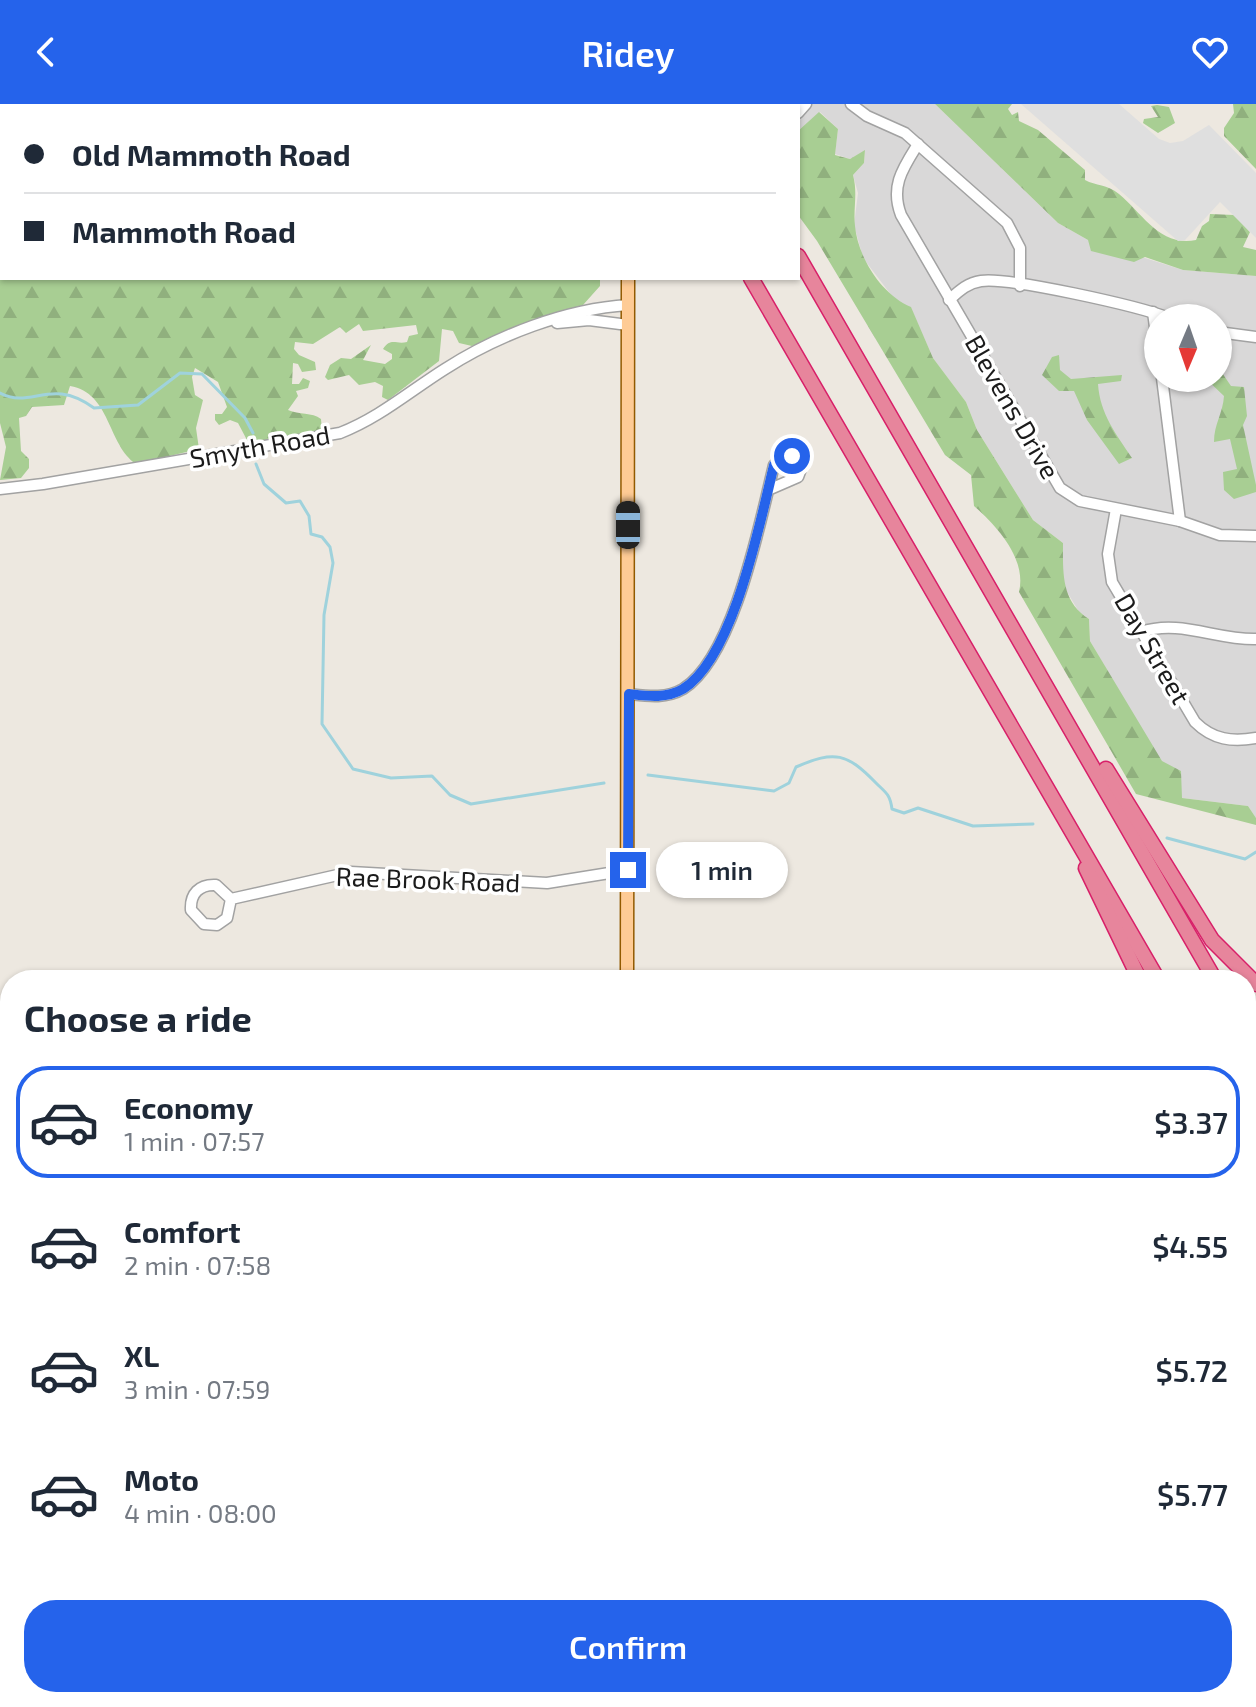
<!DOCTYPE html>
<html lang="en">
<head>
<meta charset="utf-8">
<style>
  :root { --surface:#fff; --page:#f2f2f3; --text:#1f2937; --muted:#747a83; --line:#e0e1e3; --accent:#2563eb }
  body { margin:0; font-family:"Exo 2",sans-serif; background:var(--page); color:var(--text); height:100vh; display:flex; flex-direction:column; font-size:30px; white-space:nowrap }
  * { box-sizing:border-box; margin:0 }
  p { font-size:26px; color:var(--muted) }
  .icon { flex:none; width:44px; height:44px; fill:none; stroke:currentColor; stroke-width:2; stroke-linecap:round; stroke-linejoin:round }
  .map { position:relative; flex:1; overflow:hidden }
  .side { position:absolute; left:0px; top:866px; width:1256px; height:738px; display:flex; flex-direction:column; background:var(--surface); border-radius:32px 32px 0 0; box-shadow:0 2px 6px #0004 }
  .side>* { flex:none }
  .top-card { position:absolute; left:0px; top:0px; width:800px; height:176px; box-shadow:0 2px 6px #0004; display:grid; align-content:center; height:176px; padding:0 24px; background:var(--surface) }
  .needle { width:52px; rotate:182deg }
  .controls { position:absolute; left:1144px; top:200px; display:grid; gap:16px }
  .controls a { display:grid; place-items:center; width:88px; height:88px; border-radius:50%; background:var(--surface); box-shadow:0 2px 6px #0004; font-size:40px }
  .end { position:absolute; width:36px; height:36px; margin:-18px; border:10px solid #2563eb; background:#fff; box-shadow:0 0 0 4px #fff }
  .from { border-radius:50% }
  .bubble { position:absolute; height:56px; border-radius:28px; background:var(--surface); box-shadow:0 2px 6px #0004; font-size:26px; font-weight:600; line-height:56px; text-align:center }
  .car { position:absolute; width:24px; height:48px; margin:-24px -12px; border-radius:10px; box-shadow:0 0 6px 2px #0007; background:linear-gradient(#222 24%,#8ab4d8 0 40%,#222 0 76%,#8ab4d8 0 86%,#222 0) }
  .top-card b { display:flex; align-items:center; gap:28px; height:76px; font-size:30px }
  .top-card b+b { border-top:2px solid var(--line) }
  .top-card i { width:20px; height:20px; background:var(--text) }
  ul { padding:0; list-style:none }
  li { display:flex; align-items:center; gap:24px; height:112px; margin:0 16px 12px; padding:0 8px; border:4px solid transparent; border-radius:32px }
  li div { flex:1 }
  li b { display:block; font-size:30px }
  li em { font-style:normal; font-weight:600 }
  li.current { border-color:var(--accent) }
  li>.icon { width:72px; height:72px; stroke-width:1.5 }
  h2 { padding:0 24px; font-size:36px; line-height:96px }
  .primary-button { display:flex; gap:16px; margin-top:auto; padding:16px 24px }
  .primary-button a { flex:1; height:92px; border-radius:32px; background:var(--accent); color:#fff; font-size:32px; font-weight:600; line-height:92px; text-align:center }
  header { display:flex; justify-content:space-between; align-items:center; height:104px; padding:0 24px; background:var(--accent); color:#fff; font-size:36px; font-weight:600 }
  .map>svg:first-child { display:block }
</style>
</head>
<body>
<header><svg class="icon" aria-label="back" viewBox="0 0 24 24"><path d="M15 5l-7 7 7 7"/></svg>Ridey<svg class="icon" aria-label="heart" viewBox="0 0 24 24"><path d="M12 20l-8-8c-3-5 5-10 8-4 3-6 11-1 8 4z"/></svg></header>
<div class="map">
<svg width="1256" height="1603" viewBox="0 0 1256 1603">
  <defs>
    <pattern id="forest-firs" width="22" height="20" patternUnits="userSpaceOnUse" patternTransform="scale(2)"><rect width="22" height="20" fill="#a8ce93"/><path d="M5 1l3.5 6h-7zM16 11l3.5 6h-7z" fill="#90b07e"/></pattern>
  </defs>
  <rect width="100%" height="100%" fill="#ede8e0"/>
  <path fill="#d9d8d8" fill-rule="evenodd" d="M772,0H935L1058,119L1088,136L1183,166L1256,172V714L1248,702L1182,694L1090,537L1089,515L1079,508L1063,481V439L1033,416L977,326L966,298L933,254L911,204L895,196L863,154L854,121L858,89L853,71L864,59L865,47L850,55L835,50L838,25L820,8L798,27V2ZM1158,214H1218V274H1158Z"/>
  <g fill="url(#forest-firs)">
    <path d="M0,0H607L2,2V174H600V182L583,201L472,242L459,239L453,227L442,225L439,257L388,296L382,293L383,282L375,278L359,281L349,271L328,276L325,273L330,261L341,254L351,255L371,241L363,256L385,260L392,255V250L383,245C391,233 396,241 407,238L409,232L418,230L416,221L363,227L359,220L346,229L340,223L313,240L295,238L294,245L299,251L315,258L316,266L302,268L298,260L293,259L292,280H299L303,274L310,277L308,284L296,287L298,292L288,306C299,311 312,308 321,315L322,326L257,339L248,338L238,319L230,316L219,321L215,316V310H222L227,303L218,278L195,264L192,273L195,291L203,296L196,324L199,345L136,360C107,340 111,289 70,282L64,301L32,303L26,312L19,314L21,347L29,355V364L21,374L0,376L6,343L0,319Z"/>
    <path d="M935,0H1012L1008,5L1012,11L1018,8L1019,17L1038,26L1085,66V76C1096,82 1107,80 1119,90C1143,110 1160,143 1196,136L1202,122L1209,117L1210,110L1234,111L1250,128L1243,143L1256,146V172L1183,166L1145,153L1134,158L1091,147L1088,136L1058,119Z"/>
    <path d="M1233,0H1256V65L1224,32V24L1234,9Z"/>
    <path d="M1157,1L1169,3L1175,19L1158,29L1143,19L1144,15L1158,13L1151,2Z"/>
    <path d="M819,8L838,25L835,51L850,55L865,46L864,59L853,71C858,90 853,104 855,122C858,154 882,191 911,203L933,254L966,298L977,326L1033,416L1063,439C1063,469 1061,497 1089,515L1090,537L1162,657L1181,667L1182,694L1248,702L1256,714V721L1136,690L1019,488C1027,455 997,422 974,402L971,371L945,351L817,137L798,111V27Z"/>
    <path d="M1059,251L1060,266L1071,275L1122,271L1121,277L1098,280C1100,310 1116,330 1132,354L1119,360L1087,316L1074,287H1059L1042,271L1052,253Z"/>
    <path d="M1218,263L1231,282L1244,283L1247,312L1243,321L1256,381V388L1234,395L1224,386L1223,368L1237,365L1230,335L1214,338C1214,320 1223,309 1224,292L1205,274H1218Z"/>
  </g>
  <path fill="#dfdfdf" d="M1021,0H1119L1159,35L1170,39L1183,37L1209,21L1256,69V134L1220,98L1185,136L1178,137Z"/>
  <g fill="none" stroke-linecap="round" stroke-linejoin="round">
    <g stroke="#9fd2dc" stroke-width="3">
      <path d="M0,289C32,306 50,272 94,304L138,301L180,269L202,270L245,314L253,329"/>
      <path d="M256,360L264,380L286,399L300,397L309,412L311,430L322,433L330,443L333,459L324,511L322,620L353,665L391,674L432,672L450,691L471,700L604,679"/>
      <path d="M648,671L774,687L789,679L796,663C835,646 847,649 876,679C886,689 890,690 892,705L904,709L918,704L973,722L1033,720"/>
      <path d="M1167,734L1245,755L1256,748"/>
    </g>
    <defs>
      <g id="minor">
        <path d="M851,0L867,12L905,29L1007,119L1020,144V182"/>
        <path d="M798,9L806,0"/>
        <path d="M918,40C903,64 890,82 901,111L1060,384L1080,397L1180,417L1220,431L1256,432"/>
        <path d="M949,196C959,187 967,179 981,177C1010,173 1138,202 1169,214"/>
        <path d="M1153,208L1158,246"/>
        <path d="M557,219L589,216L628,221"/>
        <path d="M1218,228L1256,233"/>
        <path d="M1162,274L1180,417"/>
        <path d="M0,385L43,380L340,329C379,314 410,287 445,265C498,231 566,205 628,201"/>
        <path d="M1116,405L1108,450L1112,478L1195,618C1213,636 1232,638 1256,634"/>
        <path d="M1141,528C1180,515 1216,536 1256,535"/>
        <path d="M629,590C647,592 666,595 683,585C734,553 760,418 774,361L783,352L796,354L801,365L798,373L768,386"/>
        <path d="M231,795L216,781C199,780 190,790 191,806L204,820L217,821L227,814L231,795L351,768L547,779L628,766"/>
        <path d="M0,1023L10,1026"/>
        <path d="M0,1182L10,1184"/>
        <path d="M703,1594L716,1603"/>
        <path d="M829,1603L835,1594"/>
        <path d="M942,1603L947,1594"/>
      </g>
      <g id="major">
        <path d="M675,2L676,0"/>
        <path d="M627,876L628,174"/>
        <path d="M520,1603L522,1594"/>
      </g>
      <g id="highway">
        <path d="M652,0L653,2"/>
        <path d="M710,0L711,2"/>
        <path d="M798,152L1215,876"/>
        <path d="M751,174L1158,876"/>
        <path d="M1106,665L1212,836L1256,880"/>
        <path d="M1086,764L1140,876"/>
        <path d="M1246,930L1256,948"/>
        <path d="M1246,1029L1256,1046"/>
        <path d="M1246,1138L1256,1140"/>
        <path d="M1246,1441L1256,1450"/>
        <path d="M1246,1485L1256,1504"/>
      </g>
    </defs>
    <use href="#minor" stroke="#a2a2a2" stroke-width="13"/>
    <use href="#major" stroke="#925a00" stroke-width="15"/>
    <use href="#highway" stroke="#d82069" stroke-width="17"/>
    <use href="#minor" stroke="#fff" stroke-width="10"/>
    <use href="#major" stroke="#fecb95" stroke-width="12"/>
    <use href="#highway" stroke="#e7859c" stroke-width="14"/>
  </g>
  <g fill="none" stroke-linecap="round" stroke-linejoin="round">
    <path stroke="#2563eb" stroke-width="10" d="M628,766L629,590C647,592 666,595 683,585C734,553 760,418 774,361L783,352H792"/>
  </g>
  <g text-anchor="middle" stroke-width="7" stroke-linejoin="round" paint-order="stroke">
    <g font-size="26" fill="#1b1b1b" stroke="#fff">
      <text transform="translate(1012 303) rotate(60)" y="9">Blevens Drive</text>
      <text transform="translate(260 343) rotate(-10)" y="9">Smyth Road</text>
      <text transform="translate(1152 545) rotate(60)" y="9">Day Street</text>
      <text transform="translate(428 776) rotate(2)" y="9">Rae Brook Road</text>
    </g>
  </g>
</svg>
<div class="controls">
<a><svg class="needle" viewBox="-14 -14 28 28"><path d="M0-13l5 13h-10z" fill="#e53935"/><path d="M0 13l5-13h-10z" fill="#747a83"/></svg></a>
</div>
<i class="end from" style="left:792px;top:352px"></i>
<i class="end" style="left:628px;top:766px"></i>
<div class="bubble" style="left:656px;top:738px;width:132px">1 min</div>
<i class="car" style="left:628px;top:421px;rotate:0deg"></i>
<div class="top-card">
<b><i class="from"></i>Old Mammoth Road</b>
<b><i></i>Mammoth Road</b>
</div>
<section class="side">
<h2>Choose a ride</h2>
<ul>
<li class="current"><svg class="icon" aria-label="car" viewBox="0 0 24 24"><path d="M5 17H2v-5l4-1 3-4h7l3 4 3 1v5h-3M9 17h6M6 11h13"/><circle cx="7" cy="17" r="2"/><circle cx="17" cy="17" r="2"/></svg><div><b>Economy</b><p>1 min · 07:57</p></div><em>$3.37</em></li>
<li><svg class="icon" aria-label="car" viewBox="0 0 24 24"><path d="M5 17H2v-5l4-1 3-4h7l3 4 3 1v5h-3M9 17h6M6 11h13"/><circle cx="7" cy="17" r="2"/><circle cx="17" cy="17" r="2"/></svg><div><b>Comfort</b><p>2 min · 07:58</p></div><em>$4.55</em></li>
<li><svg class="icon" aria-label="car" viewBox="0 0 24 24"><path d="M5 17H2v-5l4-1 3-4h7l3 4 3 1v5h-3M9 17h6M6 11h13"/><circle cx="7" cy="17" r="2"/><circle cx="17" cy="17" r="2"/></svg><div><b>XL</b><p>3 min · 07:59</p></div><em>$5.72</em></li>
<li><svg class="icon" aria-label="car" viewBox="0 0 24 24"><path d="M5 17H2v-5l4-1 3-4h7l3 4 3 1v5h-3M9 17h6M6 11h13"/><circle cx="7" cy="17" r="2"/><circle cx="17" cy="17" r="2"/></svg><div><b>Moto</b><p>4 min · 08:00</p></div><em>$5.77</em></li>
</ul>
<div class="primary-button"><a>Confirm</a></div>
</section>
</div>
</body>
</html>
